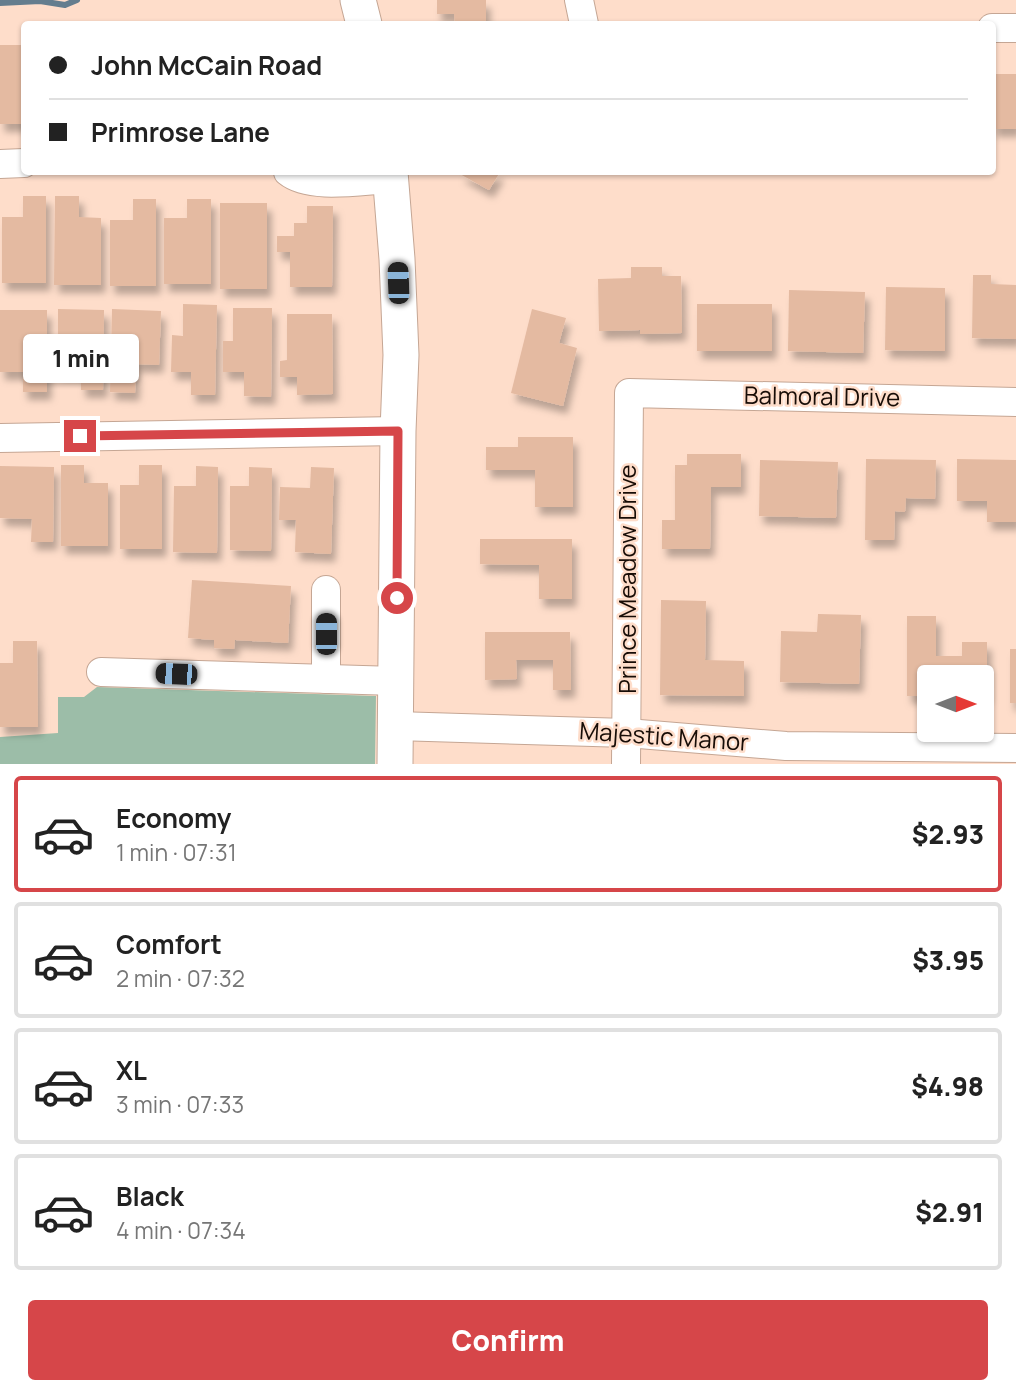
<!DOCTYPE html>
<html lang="en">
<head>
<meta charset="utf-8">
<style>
  :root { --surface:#fff; --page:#f6f6f6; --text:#222; --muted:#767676; --line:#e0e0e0; --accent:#d64649 }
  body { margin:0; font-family:Manrope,sans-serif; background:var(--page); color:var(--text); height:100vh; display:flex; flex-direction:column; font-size:26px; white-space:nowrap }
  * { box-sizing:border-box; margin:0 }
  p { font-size:23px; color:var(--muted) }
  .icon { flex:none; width:38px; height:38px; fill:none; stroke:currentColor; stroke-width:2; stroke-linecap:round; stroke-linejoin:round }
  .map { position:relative; height:764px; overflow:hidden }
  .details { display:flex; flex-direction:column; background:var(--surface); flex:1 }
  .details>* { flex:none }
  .guide { position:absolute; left:21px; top:21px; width:975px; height:154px; border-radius:7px; box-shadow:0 2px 5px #0004; display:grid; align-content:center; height:154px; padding:0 28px; background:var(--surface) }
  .needle { width:46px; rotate:90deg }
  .tools { position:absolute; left:917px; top:665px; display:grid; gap:14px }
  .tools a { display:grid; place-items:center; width:77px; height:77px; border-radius:7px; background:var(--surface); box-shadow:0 2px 5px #0004; font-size:35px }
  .end { position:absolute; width:32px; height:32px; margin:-16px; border:9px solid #d64649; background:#fff; box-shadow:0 0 0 4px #fff }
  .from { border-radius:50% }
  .bubble { position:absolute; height:49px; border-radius:7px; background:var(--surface); box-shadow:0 2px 5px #0004; font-size:23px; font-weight:800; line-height:49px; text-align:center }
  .car { position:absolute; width:21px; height:42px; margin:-21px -10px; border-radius:9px; box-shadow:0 0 5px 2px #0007; background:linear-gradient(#222 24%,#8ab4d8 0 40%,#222 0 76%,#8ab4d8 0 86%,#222 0) }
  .guide b { display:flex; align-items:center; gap:24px; height:66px; font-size:26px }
  .guide b+b { border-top:2px solid var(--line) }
  .guide i { width:18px; height:18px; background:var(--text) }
  ul { padding:12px 0 0; list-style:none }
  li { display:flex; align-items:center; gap:21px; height:116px; margin:0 14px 10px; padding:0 14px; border:4px solid var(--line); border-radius:7px }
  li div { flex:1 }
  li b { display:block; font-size:26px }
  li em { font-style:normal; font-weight:800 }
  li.selected { border-color:var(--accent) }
  li>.icon { width:63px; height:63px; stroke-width:1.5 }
  .cta { display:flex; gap:14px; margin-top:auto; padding:14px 28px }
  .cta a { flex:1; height:80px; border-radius:7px; background:var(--accent); color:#fff; font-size:28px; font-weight:800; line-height:80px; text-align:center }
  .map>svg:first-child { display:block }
</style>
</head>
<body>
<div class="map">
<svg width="1016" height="764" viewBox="0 0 1016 764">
  <defs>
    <filter id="shadow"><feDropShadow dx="4.5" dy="8" stdDeviation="3.5" flood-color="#0004"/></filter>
  </defs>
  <rect width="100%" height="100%" fill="#feddca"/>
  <path fill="#9cbda8" d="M97,687L376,696L375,764H0V737L58,733V697H84Z"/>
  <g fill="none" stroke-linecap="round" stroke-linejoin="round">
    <path stroke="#647d8e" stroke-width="6" d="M0,3L40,1L65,5L77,0"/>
  </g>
  <g fill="#e4baa1" filter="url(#shadow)">
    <path d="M437,0H486V24H455L454,14H437Z"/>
    <rect x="0" y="45" width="24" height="79"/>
    <rect x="992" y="74" width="24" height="55"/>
    <path d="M461,172H500L489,190L460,174Z"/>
    <path d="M23,196H46V283H2V217H23Z"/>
    <path d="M55,196H79V217L101,218V285H54Z"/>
    <path d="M133,199H156V286H110V220H133Z"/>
    <path d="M187,199H211V284H164V218H187Z"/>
    <rect x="220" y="203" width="47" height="86"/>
    <path d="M307,206H333L332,287H290V252H277V236H294V223H307Z"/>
    <path d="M631,267H662V276H681L682,333L640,334V330L599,331L598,279L631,278Z"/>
    <path d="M973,275H991V284L1016,285V339L972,338Z"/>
    <path d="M886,287L945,288V351L885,350Z"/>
    <path d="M789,290L865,292L863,353L788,351Z"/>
    <path d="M183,304L217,305L215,395H191V372H171L172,335L183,336Z"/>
    <rect x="697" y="304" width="75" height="47"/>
    <path d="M233,308H272L271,397L244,396V372H223V341H233Z"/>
    <path d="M58,309L104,310L103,390H81V372L58,371Z"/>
    <path d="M112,309L161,311L159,365L136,364L135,393L110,392Z"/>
    <path d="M532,309L566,318L559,343L577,348L563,406L511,393Z"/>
    <path d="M0,310H47V392H23V372H0Z"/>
    <path d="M287,314H332L333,394L297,395V377H280V361L287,360Z"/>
    <path d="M518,437H573V507H535V470H486V447H518Z"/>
    <path d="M687,454H741V487H711L710,549H662V520H675V465H687Z"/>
    <path d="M866,459L936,460L935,499L906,498L905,512L895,511L894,540H865Z"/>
    <path d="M957,459L1016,460V522H987V501H957Z"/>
    <path d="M760,460L838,462L836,518L759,516Z"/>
    <path d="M61,465H84V483H108V546H61Z"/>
    <path d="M139,465H162V549H120V485H139Z"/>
    <path d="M0,466L54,467L53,542H31L32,519L0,518Z"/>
    <path d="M196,466L218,467L217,553L173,552L174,486H196Z"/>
    <path d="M249,467L272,468L271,551L230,550V486H249Z"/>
    <path d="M311,467L334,468L331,554L295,552L296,520H279L280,487L310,488Z"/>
    <path d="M480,539H572V599H539V565L480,564Z"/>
    <path d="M192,580L291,586L288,643L235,640L234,649L214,648V640L188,638Z"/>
    <path d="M661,600L706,601L705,660L744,661V696L660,695Z"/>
    <path d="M818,614L861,615L859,684L780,682L781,631L817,632Z"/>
    <path d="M907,616H936V656H962V642H987V696H982V677H929V696H907Z"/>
    <path d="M485,632H570L571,690H553V660H516L517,679L485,680Z"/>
    <path d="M13,641H37L38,727H0V663H13Z"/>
    <rect x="1010" y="649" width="6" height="54"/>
  </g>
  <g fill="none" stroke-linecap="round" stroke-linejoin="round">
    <defs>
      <g id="minor">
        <path d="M579,0L584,24"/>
        <path d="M992,28H1016"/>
        <path d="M0,164L24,163"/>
        <path d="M288,172C310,190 363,180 391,179"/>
        <path d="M0,438L398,431"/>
        <path d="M326,590V679"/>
        <path d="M101,672L396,681"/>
        <path d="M396,726L627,733L786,746L1016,748"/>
        <path d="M626,764L629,393L1016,402"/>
      </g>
      <g id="major">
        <path d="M358,0L364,24"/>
        <path d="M390,172L397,259L401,355L398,431L395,764"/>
      </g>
    </defs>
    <use href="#minor" stroke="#c5a694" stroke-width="30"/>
    <use href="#major" stroke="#c5a694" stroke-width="37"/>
    <use href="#minor" stroke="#fff" stroke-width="28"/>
    <use href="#major" stroke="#fff" stroke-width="35"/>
  </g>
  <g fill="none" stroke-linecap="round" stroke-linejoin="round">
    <path stroke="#d64649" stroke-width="9" d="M80,436L398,431L397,598"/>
  </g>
  <g text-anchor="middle" stroke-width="5" stroke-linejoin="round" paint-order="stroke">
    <g font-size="24" fill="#170c06" stroke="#feddca">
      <text transform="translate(822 397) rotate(1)" y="8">Balmoral Drive</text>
      <text transform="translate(628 579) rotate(-90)" y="8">Prince Meadow Drive</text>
      <text transform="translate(664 737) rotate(4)" y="8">Majestic Manor</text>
    </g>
  </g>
</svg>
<div class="tools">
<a><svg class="needle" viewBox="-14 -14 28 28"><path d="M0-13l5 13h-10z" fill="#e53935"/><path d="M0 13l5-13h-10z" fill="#767676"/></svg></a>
</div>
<i class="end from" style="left:397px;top:598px"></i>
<i class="end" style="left:80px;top:436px"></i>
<div class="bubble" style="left:23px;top:334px;width:116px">1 min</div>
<i class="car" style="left:398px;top:283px;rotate:358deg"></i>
<i class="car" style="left:326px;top:634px;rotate:0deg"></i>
<i class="car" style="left:176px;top:674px;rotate:272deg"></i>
<div class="guide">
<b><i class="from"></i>John McCain Road</b>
<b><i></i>Primrose Lane</b>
</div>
</div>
<section class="details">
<ul>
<li class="selected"><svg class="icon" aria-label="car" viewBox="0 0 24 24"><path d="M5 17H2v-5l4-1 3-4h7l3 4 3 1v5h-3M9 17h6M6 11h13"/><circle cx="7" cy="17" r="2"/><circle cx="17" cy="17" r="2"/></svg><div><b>Economy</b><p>1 min · 07:31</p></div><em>$2.93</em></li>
<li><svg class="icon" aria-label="car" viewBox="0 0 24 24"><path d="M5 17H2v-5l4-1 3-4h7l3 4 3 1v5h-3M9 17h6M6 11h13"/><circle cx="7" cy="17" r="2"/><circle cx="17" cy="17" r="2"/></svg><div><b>Comfort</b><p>2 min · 07:32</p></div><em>$3.95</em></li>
<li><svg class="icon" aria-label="car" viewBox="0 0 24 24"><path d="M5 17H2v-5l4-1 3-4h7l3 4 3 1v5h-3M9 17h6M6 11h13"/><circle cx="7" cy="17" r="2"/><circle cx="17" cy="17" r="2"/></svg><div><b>XL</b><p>3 min · 07:33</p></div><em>$4.98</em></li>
<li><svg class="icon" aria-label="car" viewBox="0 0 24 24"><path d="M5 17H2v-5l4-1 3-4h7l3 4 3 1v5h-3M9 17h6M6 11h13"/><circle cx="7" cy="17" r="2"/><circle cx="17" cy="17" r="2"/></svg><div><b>Black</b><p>4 min · 07:34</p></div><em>$2.91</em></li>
</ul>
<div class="cta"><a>Confirm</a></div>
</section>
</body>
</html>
